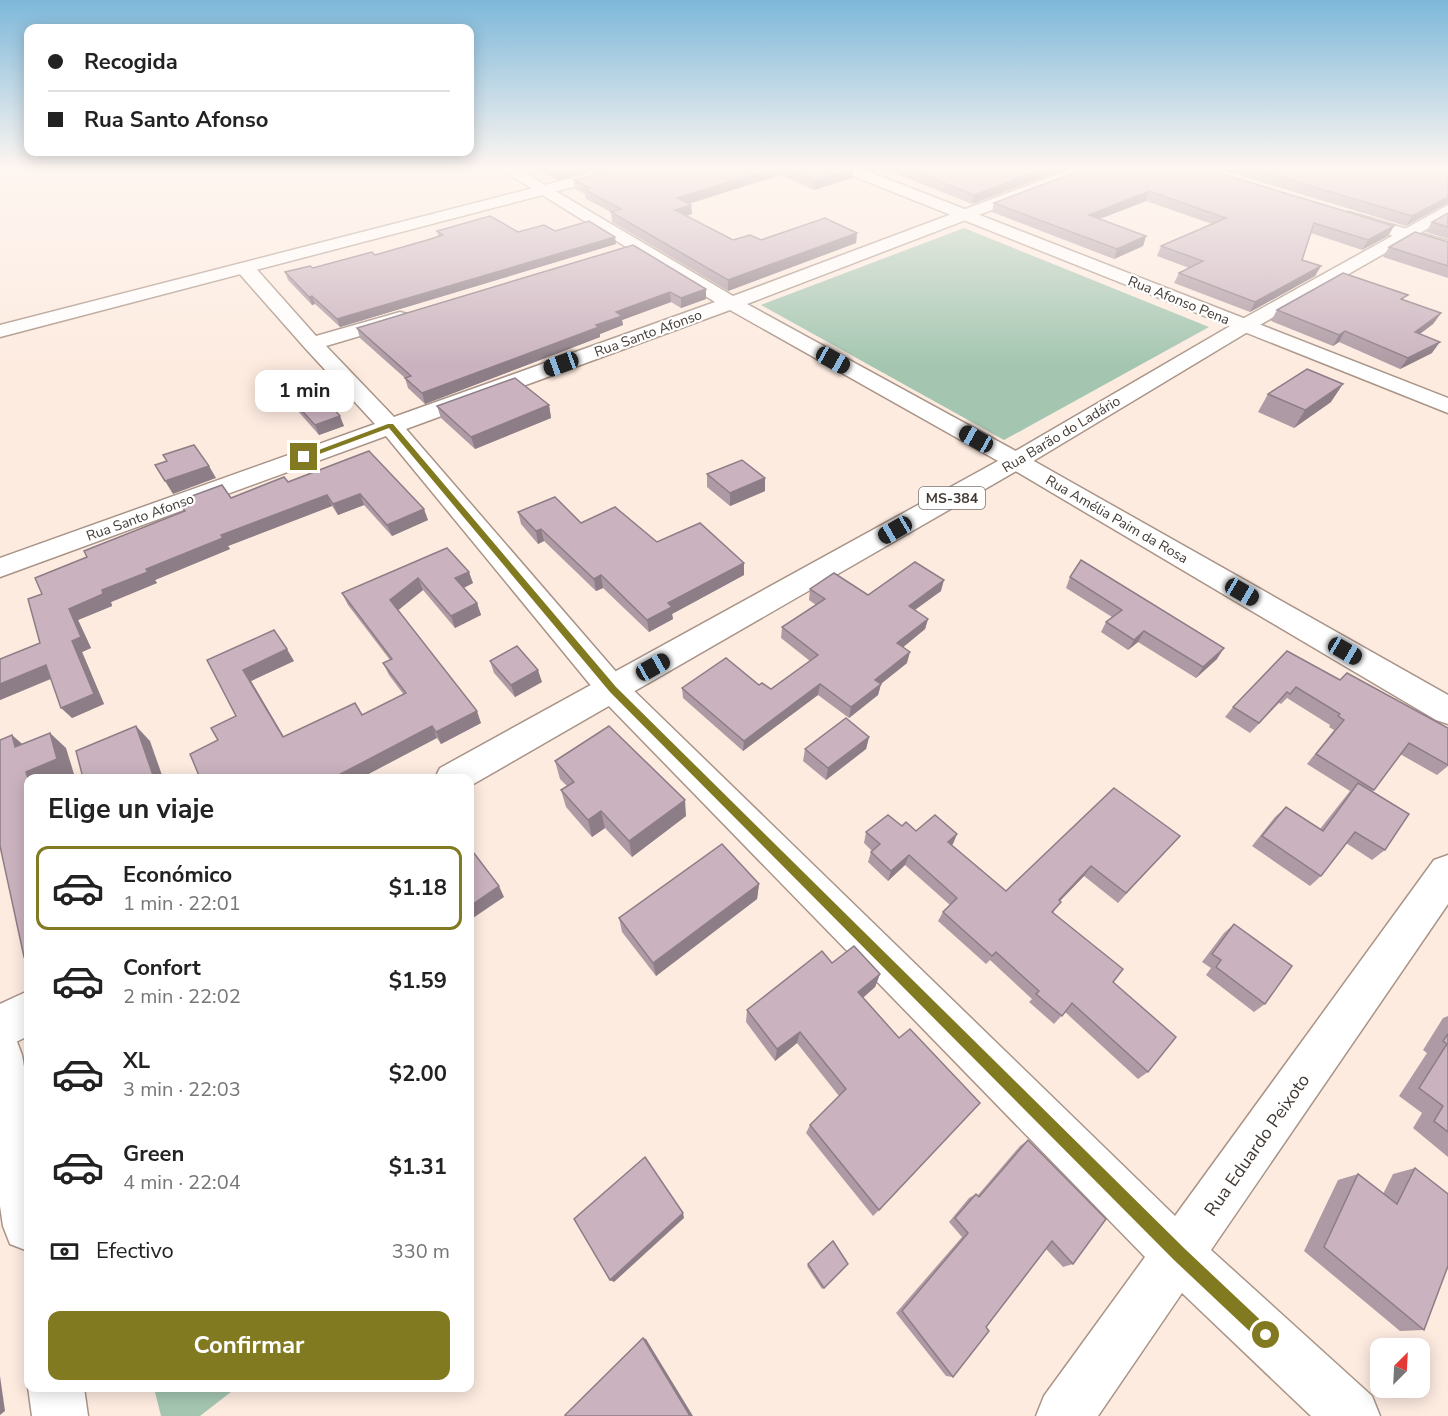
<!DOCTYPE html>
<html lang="es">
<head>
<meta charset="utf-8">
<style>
  :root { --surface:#fff; --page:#f6f6f6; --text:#222; --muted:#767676; --line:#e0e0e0; --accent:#827a20 }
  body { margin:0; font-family:"Nunito Sans",sans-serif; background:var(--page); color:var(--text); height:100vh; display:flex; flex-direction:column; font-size:22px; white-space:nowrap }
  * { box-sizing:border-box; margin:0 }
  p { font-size:20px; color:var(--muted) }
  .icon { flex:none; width:33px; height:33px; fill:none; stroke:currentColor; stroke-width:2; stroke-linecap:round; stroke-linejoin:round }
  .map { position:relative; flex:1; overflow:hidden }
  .sheet { position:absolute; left:24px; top:774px; width:450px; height:618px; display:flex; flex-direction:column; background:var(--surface); border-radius:12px; box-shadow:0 3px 15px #0003 }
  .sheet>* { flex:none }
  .hud { position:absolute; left:24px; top:24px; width:450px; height:132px; border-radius:12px; box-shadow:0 3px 15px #0003; display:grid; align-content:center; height:132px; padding:0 24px; background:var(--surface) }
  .needle { width:39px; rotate:24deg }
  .buttons { position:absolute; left:1370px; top:1338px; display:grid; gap:12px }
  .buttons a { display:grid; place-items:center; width:60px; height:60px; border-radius:12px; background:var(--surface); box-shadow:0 3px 15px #0003; font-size:30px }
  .end { position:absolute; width:27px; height:27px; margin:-14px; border:8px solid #827a20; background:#fff; box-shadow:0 0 0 3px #fff }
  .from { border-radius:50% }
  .bubble { position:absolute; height:42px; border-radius:12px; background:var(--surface); box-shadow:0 3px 15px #0003; font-size:20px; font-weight:700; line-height:42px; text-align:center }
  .car { position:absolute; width:18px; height:36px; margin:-18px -9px; border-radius:8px; box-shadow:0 0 4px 2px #0007; background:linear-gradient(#222 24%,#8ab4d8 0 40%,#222 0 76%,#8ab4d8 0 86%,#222 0) }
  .hud b { display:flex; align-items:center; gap:21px; height:57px; font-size:22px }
  .hud b+b { border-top:2px solid var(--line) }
  .hud i { width:15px; height:15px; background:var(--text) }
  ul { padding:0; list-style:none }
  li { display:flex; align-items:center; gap:18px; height:84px; margin:0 12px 9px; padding:0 12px; border:3px solid transparent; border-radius:12px }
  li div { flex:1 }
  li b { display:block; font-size:22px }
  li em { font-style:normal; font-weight:700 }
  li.on { border-color:var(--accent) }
  li>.icon { width:54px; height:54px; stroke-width:1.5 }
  h2 { padding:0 24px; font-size:27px; line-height:72px }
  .pay { display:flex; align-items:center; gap:15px; height:66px; padding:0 24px; font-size:22px }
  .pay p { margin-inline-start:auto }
  .cta { display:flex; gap:12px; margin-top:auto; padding:12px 24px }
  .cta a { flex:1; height:69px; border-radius:12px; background:var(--accent); color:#fff; font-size:24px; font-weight:700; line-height:69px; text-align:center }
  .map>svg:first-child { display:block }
</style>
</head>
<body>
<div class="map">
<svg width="1448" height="1416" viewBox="0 0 1448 1416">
  <rect width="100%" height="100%" fill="#fdebe0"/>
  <g fill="#a4c6b1">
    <path d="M964,228L1209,327L1004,440L761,305Z"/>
    <path d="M154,1388H236L200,1416H161Z"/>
  </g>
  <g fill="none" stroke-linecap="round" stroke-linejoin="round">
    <defs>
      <g id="minor">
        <path d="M497,167H515L733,296L1077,167H1098L1096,170L747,304L1025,456L1448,695V724L1436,720L1007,466L730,310L406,429L624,681L1175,1216L1434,860L1448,855V904L1211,1250L1372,1396L1380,1416H1311L1182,1293L1098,1416H1036L1044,1396L1145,1257L602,699L386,436L0,577V558L375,424L305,348L238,272L236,268L238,264H252L316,336L400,312L407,314L410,318L407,322L326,346L394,417L715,302Z"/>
        <path d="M1349,212L1448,241V252L1343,221L1341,217L1343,213Z"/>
        <path d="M0,1033L16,1039L22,1055L28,1090V1251L10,1244L3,1226L0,1206Z"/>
        <path d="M28,1387L84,1388L88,1416H32Z"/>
      </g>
      <g id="tertiary">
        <path d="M615,167H640L638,170L0,337V325Z"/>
        <path d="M836,167H857L1448,398V413L838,170Z"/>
      </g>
      <g id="primary">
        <path d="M1448,205V217L1251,330L1025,466L470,786V778H435L440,768L1007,456L1237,322Z"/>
        <path d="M28,991V1036L0,1050V1004Z"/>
      </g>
    </defs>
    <use href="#minor" stroke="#a99487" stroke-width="3"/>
    <use href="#tertiary" stroke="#a99487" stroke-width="3"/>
    <use href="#primary" stroke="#a99487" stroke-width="3"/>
    <use href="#minor" fill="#fff" fill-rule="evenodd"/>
    <use href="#tertiary" fill="#fff" fill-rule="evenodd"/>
    <use href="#primary" fill="#fff" fill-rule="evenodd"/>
  </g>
  <g fill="#ae9aa4">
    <path d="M533,167H606L557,180Z"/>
    <path d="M623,167H849L852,178L814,190L780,175L689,204L692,214L687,216L733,240H761L857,233L856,243L728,291L612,222L611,212L586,199L585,194L575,189L574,180Z"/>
    <path d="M863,167H1070L972,204L882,168L873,171Z"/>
    <path d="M1089,167L1394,226L1388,236L1362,250L1311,233L1302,260L1321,266L1315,276L1250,312L1174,283L1179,273L1189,268L1157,256L1161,246L1212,224L1146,201L1100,219L1146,236L1143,246L1114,259L992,212L994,203Z"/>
    <path d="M1212,167H1448L1406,226Z"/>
    <path d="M1448,214V239L1426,232L1432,222Z"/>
    <path d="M437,231L518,232L555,231L616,244L340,327L315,304L312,305L288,280L285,272L313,268L375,255L438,236Z"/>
    <path d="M1448,242V278L1383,257L1389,247Z"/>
    <path d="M633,245L706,299L681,308L671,302L622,320L623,325L600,334V337L425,404L408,388L405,378L360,338L357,328Z"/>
    <path d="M1404,301L1441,313L1433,324L1420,334L1432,353L1400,369L1339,342L1333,346L1271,321L1277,310Z"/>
    <path d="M1268,394L1331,402L1294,428L1258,412Z"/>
    <path d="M292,400L344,426L319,435L297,410Z"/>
    <path d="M549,405L551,418L475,449L441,418L437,406Z"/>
    <path d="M369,451L428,520L392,536L364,505L338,515L332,506L228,546L230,549L155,580L157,583L111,602L112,606L78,620L91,648L82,652L104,704L72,718L51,679L0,700V659L40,643L42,594L87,557L231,498L288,482Z"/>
    <path d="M707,474L765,478V491L730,506L707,487Z"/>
    <path d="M518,512L581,523L744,563V575L672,614L673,619L649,632L603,588L596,591L544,541L538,544L521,524Z"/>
    <path d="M447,548L473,583L464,588L477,603L481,615L455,628L423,590L398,610L481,723L441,744L437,738L218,740L236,716L207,660L294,661L251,681L284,737L362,715L404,695L389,675L383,663L390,660L348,605L342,593Z"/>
    <path d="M1070,577L1217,659L1196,678L1138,642L1128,650L1101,632L1106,622L1112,617L1066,588Z"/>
    <path d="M810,589L868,595L941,591L915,610L928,619L925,629L903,647L907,663L881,684L878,695L849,718L818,695L743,751L683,698L682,688L759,685L771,689L810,661L781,638L782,627L816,605L809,600Z"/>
    <path d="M1287,651L1340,680L1448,728V766L1437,775L1400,754L1372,792L1385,850L1372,860L1346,843L1321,876L1310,886L1252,846L1275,817L1286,807L1320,829L1350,791L1307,764L1334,730L1329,727L1330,725L1287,698L1281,704L1279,703L1250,733L1225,717L1233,707Z"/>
    <path d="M490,661L542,682L515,697L494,673Z"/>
    <path d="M869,737L866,749L826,780L803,761L805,749Z"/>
    <path d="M555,761L686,816L632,857L605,828L592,837L566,807L561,790L567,786L560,779Z"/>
    <path d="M902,826L916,831L957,834L951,845L1006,891L1180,836L1118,903L1084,876L1060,901L1053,913L1113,982L1148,1072L1138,1079L1065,1012L1054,1024L1029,1002L1032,999L990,960L986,964L938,921L943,912L950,905L905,865L888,881L868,862L871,852L872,851L864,843L866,832Z"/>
    <path d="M759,884L757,899L656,976L622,932L619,918Z"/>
    <path d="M1234,924L1265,1004L1254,1012L1206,975L1211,968L1202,962L1224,933Z"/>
    <path d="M832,963L880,974L875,987L863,998L879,1210L873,1216L806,1133L810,1125L839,1096L797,1043L775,1061L746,1022L747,1010Z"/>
    <path d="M1448,1016V1157L1413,1128L1422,1113L1399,1096L1427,1053L1423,1050L1443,1018Z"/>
    <path d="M1028,1140L1073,1264L1063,1267L1046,1249L986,1327L953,1377L946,1376L896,1313L962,1237L949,1222L969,1198L976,1194L978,1195L1020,1146Z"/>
    <path d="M1415,1168L1424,1330L1400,1331L1304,1251L1338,1180L1358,1174L1383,1194L1393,1174Z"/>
    <path d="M833,1241L848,1264L822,1289L807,1266Z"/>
  </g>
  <g fill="#8d7d86">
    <path d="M569,167H606L557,180L556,170Z"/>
    <path d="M778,167H781L780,175L678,207L677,198Z"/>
    <path d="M874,167H882V168L873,171Z"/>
    <path d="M1049,167H1070L972,204L974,195Z"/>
    <path d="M853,169L852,178L814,190L815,181Z"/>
    <path d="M1149,191L1146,201L1086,224L1089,215Z"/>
    <path d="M1448,197V203L1406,226L1412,216Z"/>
    <path d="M691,205L692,214L675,219V210Z"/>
    <path d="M1394,226L1388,236L1362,250L1368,240Z"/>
    <path d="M857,233L856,243L728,291V280Z"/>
    <path d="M1146,236L1143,246L1114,259L1117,249Z"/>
    <path d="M615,237L616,244L340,327L337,319Z"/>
    <path d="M1321,266L1315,276L1250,312L1255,302Z"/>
    <path d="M706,289V299L681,308V298Z"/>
    <path d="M670,292L671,302L622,320L623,325L600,334V337L425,404L422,393L596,325L616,312Z"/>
    <path d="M312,296L315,304L312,305L309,297Z"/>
    <path d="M1441,313L1433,324L1407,343L1415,332Z"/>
    <path d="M1345,331L1339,342L1333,346L1339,335Z"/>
    <path d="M1440,342L1432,353L1400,369L1408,358Z"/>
    <path d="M1343,384L1331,402L1294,428L1305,410Z"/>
    <path d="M549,405L551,418L475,449L471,437Z"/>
    <path d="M340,416L344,426L319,435L315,425Z"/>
    <path d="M209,466L216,478L173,494L165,481Z"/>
    <path d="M765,478V491L730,506V493Z"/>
    <path d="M360,494L364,505L338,515L333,504Z"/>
    <path d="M327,495L332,506L228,546L230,549L155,580L157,583L111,602L112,606L78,620L91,648L82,652L104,704L72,718L61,708L72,641L69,609L102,590L146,569L221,535Z"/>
    <path d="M424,509L428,520L392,536L387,525Z"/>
    <path d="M541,529L544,541L538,544L536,531Z"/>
    <path d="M744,563V575L672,614L673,619L649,632L647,620L668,603Z"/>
    <path d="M469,572L473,583L459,590L455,578Z"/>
    <path d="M601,575L603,588L596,591L594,579Z"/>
    <path d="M418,578L423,590L396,612L390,600Z"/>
    <path d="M944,580L941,591L906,616L909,606Z"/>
    <path d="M477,603L481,615L455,628L451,616Z"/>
    <path d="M928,619L925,629L895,654L897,643Z"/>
    <path d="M1144,631L1138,642L1128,650L1134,640Z"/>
    <path d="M1224,648L1217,659L1196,678L1203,667Z"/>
    <path d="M287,649L294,661L251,681L291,749L283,737L243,670Z"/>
    <path d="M910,652L907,663L873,690L875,680Z"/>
    <path d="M46,665L57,676L0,700V684Z"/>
    <path d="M538,670L542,682L515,697L511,685Z"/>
    <path d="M820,684L818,695L743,751L744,741Z"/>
    <path d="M881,684L878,695L849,718L851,707Z"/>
    <path d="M477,711L481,723L441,744L436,732Z"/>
    <path d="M136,726L150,741L163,778H154Z"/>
    <path d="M432,726L437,738L361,778H333Z"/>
    <path d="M50,733L66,748L74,774L63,778H28L26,772Z"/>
    <path d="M12,735L29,750L15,747Z"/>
    <path d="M869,737L866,749L826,780L828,768Z"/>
    <path d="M685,800L686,816L632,857L629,841Z"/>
    <path d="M601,811L605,828L592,837L588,820Z"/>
    <path d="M957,834L953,844L943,852L948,842Z"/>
    <path d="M909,855L905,865L888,881L891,871Z"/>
    <path d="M1091,866L1084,876L1052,909L1059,900Z"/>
    <path d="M759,884L757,899L656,976L653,963Z"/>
    <path d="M499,886L504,897L470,920V906Z"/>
    <path d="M880,974L875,987L854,1005L858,992Z"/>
    <path d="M800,1032L797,1043L775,1061L777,1049Z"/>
    <path d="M683,1213L684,1218L614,1282L610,1280Z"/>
    <path d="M643,1338L646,1339L693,1416H690Z"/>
    <path d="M0,1376L5,1411L0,1415Z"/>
  </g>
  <g fill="#cab3bf" stroke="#8d7d86" stroke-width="1.5">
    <path d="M549,167H569L556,170Z"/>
    <path d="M623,167H778L677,198L691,205L675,210L733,240L750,235L761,240L825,218L857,233L728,280L611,212L621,209L585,190L590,188L574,180Z"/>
    <path d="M782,167H849L853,169L815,181Z"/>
    <path d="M903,167H1049L974,195Z"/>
    <path d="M1089,167H1199L1394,226L1368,240L1314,223L1302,260L1321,266L1255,302L1179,273L1203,261L1161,246L1226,218L1149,191L1089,215L1146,236L1117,249L994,203Z"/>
    <path d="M1246,167H1448V197L1412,216Z"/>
    <path d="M1448,213V227L1432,222Z"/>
    <path d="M490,216L518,232L544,225L555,231L589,221L615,237L337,319L312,296L309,297L285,272L310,266L313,268L372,252L375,255L431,239L443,235L437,231Z"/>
    <path d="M1415,232L1448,242V266L1389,247Z"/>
    <path d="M633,245L706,289L681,298L670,292L616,312L622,316L596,325L599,327L422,393L405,378L411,376L357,328Z"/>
    <path d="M1343,273L1408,295L1401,299L1441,313L1415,332L1440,342L1408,358L1345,331L1339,335L1277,310Z"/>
    <path d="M1307,369L1343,384L1305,410L1268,394Z"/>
    <path d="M515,378L549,405L471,437L437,406Z"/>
    <path d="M317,391L340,416L315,425L292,400Z"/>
    <path d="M194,445L209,466L165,481L155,465L167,461L163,455Z"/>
    <path d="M369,451L424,509L387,525L360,494L333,504L327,495L221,535L223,538L146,569L148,572L102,590L103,594L69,609L81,637L72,641L94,694L61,708L46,665L0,684V659L40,643L28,599L42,594L35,578L87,557L84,551L185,511L178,501L222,485L231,498L284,477L288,482Z"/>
    <path d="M742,460L765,478L730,493L707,474Z"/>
    <path d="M555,497L581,523L615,507L657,542L700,523L744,563L668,603L672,607L647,620L601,575L594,579L541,529L536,531L518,512Z"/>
    <path d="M447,548L469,572L455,578L477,603L451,616L418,578L390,600L477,711L436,732L432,726L333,778H200L190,754L218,740L211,728L236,716L207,660L274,630L287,649L243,670L283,737L355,703L362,715L406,693L383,663L392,659L342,593Z"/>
    <path d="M1081,560L1224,648L1203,667L1144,631L1134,640L1106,622L1122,610L1070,577Z"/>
    <path d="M915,562L944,580L909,606L928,619L897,643L910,652L875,680L881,684L851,707L820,684L744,741L682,688L726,658L759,685L762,683L771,689L818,655L782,627L825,599L810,589L834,573L868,595Z"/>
    <path d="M517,646L538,670L511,685L490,661Z"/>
    <path d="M1287,651L1340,680L1347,673L1448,728V765L1409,743L1374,790L1316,754L1344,720L1338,716L1340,714L1296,687L1290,694L1287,692L1259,723L1233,707Z"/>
    <path d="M846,718L869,737L828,768L805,749Z"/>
    <path d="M136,726L154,778H83L76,751Z"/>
    <path d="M609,726L685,800L629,841L601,811L588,820L561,790L574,782L555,761Z"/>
    <path d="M50,733L57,759L26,772L28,778V955L24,957L0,846V740L12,735L15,747Z"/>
    <path d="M1358,783L1409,814L1385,850L1355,832L1321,876L1262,836L1286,807L1323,831Z"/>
    <path d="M1114,788L1180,836L1126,893L1091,866L1059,900L1061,902L1052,912L1123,969L1113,982L1176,1037L1148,1072L1072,1003L1062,1016L1036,994L1039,991L996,952L992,956L943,912L957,898L909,855L891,871L871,852L880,844L866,832L888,815L902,826L906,822L916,831L935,815L957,834L948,842L1006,891Z"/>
    <path d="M722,844L759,884L653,963L619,918Z"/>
    <path d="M470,848L499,886L470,906Z"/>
    <path d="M1234,924L1292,966L1265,1004L1216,967L1221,960L1212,954Z"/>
    <path d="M854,946L880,974L858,992L899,1038L910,1029L980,1103L879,1210L810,1125L846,1089L800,1032L777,1049L747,1010L822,951L832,963Z"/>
    <path d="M1448,1034V1132L1434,1121L1443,1106L1419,1088L1447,1044L1443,1041Z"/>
    <path d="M1028,1140L1106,1219L1073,1264L1052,1241L986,1327L989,1331L953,1377L902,1311L968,1233L955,1218L976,1194L979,1197Z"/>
    <path d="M645,1157L683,1213L610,1280L574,1219Z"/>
    <path d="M1415,1168L1448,1194V1266L1424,1330L1324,1247L1358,1174L1397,1204Z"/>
    <path d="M833,1241L848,1264L824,1288L808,1264Z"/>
    <path d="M643,1338L690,1416H565V1415Z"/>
  </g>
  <linearGradient id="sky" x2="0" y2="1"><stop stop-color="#7db8da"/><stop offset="0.46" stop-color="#fef6f1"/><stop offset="1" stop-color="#fef6f1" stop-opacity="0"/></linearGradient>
  <rect width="1448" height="365" fill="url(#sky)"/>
  <path fill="#827a20" d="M388,424H393L616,687L1185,1249L1271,1330L1274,1335L1271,1341L1266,1343L1260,1341L1174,1260L610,692L389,428L306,459L300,457Z"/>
  <g text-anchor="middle" stroke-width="4.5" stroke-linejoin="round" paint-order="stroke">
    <g font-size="14" fill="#433a34" stroke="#fff">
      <text transform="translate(1179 300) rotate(22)" y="5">Rua Afonso Pena</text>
      <text transform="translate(648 333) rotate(-20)" y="5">Rua Santo Afonso</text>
      <text transform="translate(1061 434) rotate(-31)" y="5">Rua Barão do Ladário</text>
      <text transform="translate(140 517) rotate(-20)" y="5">Rua Santo Afonso</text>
      <text transform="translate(1117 519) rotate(30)" y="5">Rua Amélia Paim da Rosa</text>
    </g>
    <rect fill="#fff" stroke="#7b7571" stroke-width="1.5" x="919" y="487" width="66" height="22" rx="4.5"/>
    <g font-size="14" font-weight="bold" fill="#433a34">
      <text x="952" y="503">MS-384</text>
    </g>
    <g font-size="18" fill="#433a34" stroke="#fff">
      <text transform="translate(1257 1145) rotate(-55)" y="6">Rua Eduardo Peixoto</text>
    </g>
  </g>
</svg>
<div class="buttons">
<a><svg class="needle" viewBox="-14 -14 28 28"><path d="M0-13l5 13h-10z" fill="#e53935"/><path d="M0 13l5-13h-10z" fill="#767676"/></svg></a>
</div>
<i class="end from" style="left:1266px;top:1335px"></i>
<i class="end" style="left:304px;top:457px"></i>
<div class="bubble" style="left:255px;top:370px;width:99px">1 min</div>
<i class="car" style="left:833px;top:360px;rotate:119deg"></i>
<i class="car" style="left:561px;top:364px;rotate:250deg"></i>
<i class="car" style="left:976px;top:439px;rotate:299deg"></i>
<i class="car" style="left:895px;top:530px;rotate:240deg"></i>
<i class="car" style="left:1242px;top:592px;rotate:120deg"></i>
<i class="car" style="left:1345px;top:651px;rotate:120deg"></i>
<i class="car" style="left:653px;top:667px;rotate:61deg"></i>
<div class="hud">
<b><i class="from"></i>Recogida</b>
<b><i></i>Rua Santo Afonso</b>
</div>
<section class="sheet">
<h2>Elige un viaje</h2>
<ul>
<li class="on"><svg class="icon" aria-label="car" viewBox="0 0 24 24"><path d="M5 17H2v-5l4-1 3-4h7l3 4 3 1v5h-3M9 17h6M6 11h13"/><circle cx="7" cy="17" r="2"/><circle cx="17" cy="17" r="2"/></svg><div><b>Económico</b><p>1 min · 22:01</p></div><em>$1.18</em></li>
<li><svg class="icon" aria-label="car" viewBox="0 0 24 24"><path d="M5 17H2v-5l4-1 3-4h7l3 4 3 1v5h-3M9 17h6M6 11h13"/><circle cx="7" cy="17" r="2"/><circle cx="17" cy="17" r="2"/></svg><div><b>Confort</b><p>2 min · 22:02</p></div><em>$1.59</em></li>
<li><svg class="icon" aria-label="car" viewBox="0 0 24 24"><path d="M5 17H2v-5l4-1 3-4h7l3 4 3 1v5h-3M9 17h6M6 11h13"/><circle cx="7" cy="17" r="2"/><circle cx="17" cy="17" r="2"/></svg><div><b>XL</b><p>3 min · 22:03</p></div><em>$2.00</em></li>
<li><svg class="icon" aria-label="car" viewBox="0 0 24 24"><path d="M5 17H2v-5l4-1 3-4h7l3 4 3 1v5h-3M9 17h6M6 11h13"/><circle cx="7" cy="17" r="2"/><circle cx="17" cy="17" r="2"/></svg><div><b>Green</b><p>4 min · 22:04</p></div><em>$1.31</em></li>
</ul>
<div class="pay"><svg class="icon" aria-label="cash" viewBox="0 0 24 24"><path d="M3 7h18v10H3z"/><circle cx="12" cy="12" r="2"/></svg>Efectivo<p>330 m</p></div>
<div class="cta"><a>Confirmar</a></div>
</section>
</div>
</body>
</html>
